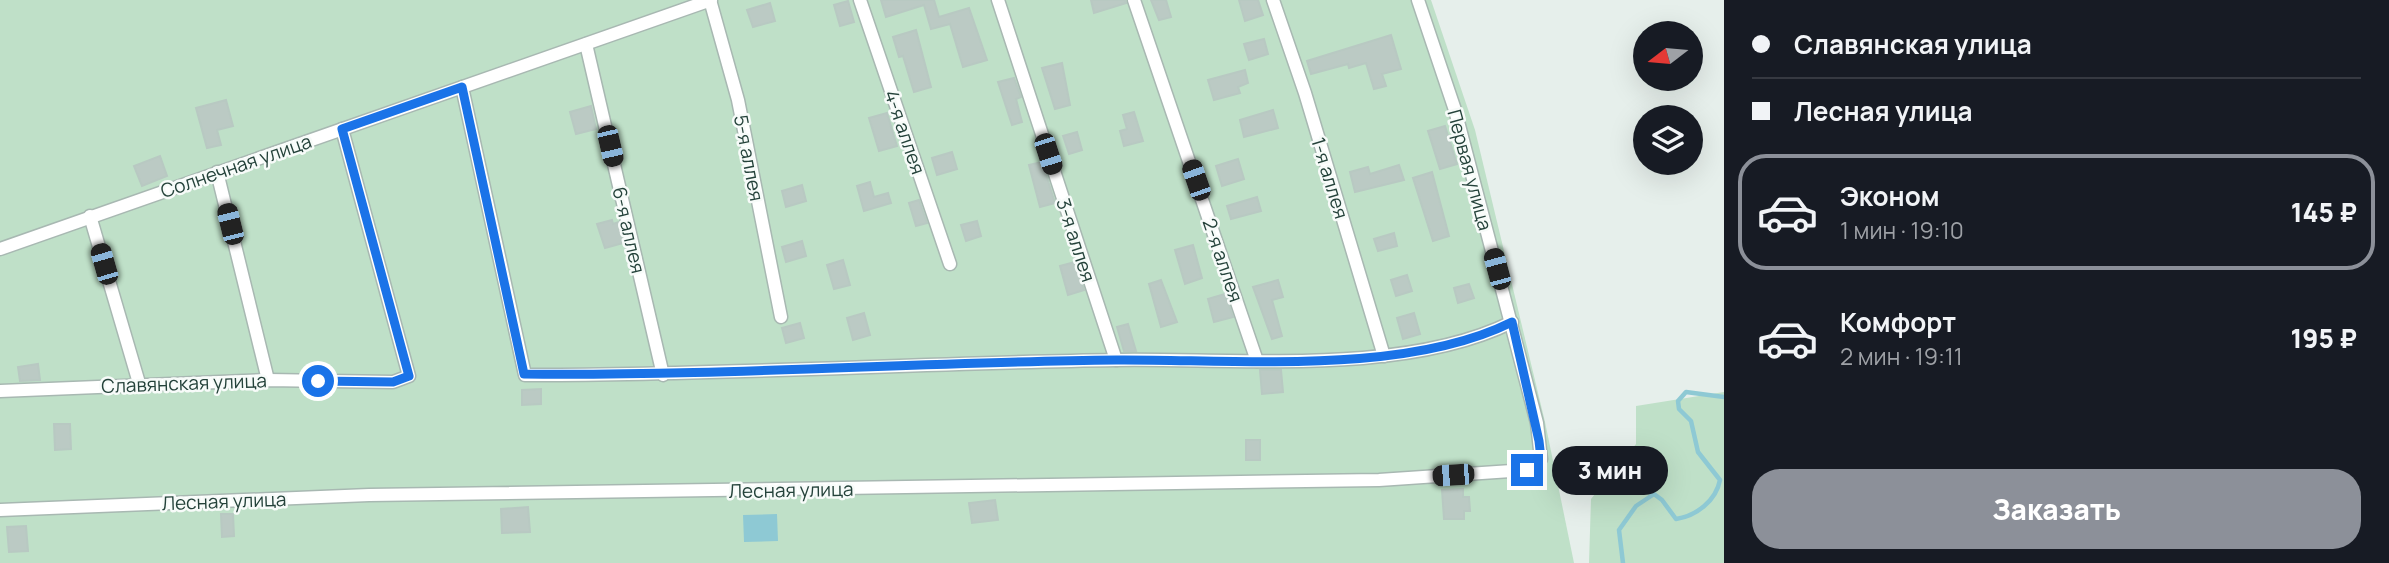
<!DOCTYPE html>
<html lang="ru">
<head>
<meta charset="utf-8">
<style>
  :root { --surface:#171b24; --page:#20242c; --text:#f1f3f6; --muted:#9ea1a6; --line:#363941; --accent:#8c9099 }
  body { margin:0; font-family:Manrope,sans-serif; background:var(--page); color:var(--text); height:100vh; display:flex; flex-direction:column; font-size:26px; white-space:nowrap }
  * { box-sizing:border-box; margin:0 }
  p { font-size:23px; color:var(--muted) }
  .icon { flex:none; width:38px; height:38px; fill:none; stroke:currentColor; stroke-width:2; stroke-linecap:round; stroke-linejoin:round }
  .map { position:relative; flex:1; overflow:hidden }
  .side { display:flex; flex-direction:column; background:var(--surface); width:665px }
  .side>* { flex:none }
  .guide { display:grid; align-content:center; height:154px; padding:0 28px; background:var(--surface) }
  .needle { width:46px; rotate:254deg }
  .buttons { position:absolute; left:1633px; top:21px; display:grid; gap:14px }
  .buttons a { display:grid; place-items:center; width:70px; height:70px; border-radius:50%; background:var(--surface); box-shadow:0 7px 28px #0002; font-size:35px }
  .end { position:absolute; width:32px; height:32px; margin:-16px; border:9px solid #1a73e8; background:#fff; box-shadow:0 0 0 4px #fff }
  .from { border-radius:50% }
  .bubble { position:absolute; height:49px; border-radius:24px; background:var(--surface); box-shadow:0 7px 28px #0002; font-size:23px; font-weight:800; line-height:49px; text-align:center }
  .car { position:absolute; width:21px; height:42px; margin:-21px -10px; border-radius:9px; box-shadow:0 0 5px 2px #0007; background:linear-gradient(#222 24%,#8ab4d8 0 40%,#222 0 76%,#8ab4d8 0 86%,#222 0) }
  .guide b { display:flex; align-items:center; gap:24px; height:66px; font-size:26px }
  .guide b+b { border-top:2px solid var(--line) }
  .guide i { width:18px; height:18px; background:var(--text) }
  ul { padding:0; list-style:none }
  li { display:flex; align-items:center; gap:21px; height:116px; margin:0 14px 10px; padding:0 14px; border:4px solid transparent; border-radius:28px }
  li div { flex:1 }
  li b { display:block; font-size:26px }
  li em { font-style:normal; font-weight:800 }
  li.on { border-color:var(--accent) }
  li>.icon { width:63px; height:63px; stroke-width:1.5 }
  .action { display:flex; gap:14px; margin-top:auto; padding:14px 28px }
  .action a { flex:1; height:80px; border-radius:28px; background:var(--accent); color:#fff; font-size:28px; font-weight:800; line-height:80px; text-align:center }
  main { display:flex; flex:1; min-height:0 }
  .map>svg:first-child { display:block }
</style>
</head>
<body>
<main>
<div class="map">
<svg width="1724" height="563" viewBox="0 0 1724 563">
  <rect width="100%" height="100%" fill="#e6efeb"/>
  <g fill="#bfe0c8">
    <path d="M0,0H1431L1475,130L1545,422L1574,563H0Z"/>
    <path d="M1724,392V563H1589L1591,499L1636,444V406Z"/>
  </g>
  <path fill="#8ec9d4" d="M777,514L778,541L744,542L743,515Z"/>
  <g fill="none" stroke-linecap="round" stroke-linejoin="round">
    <path stroke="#8ec9d4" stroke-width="4.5" d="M1623,563L1619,530L1636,506L1654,494L1662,500L1676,519C1696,516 1716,501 1720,480L1698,452L1691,421L1679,409L1678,401L1686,392L1724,397"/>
  </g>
  <g fill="#bbcac4" stroke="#b8c9c2" stroke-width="2">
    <path d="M881,0H934L939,17L969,8L987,60L963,67L950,24L931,29L924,5L886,17Z"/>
    <path d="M1091,0H1125L1126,3L1094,13Z"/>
    <path d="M1151,0H1166L1171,17L1159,20Z"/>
    <path d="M1239,0H1258L1263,15L1245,21Z"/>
    <path d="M848,1L854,22L840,26L834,5Z"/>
    <path d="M770,3L775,21L753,27L747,10Z"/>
    <path d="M916,30L931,87L914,92L903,56L899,57L893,37Z"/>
    <path d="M1391,35L1401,69L1382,74L1386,86L1374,89L1366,63L1349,68L1348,64L1311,74L1307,61Z"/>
    <path d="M1264,39L1268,54L1249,60L1244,44Z"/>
    <path d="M1062,63L1070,105L1055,109L1042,68Z"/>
    <path d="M1245,70L1248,83L1238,87L1240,93L1214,100L1208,80Z"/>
    <path d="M1014,78L1021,97L1016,99L1022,122L1012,125L998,82Z"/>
    <path d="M226,100L233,126L217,130L221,145L207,148L196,108Z"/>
    <path d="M591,106L596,129L576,134L570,112Z"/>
    <path d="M1273,110L1278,128L1244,137L1240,120Z"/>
    <path d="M1134,112L1143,141L1124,146L1120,131L1127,129L1123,115Z"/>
    <path d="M887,113L897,146L879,151L869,118Z"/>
    <path d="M1445,126L1457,164L1440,169L1428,131Z"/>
    <path d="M1077,132L1082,150L1069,154L1063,136Z"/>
    <path d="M952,152L957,169L937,175L932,158Z"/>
    <path d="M160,156L167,176L142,186L134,166Z"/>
    <path d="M1238,159L1244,179L1222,186L1216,166Z"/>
    <path d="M1042,162L1055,203L1040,207L1029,165Z"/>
    <path d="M1399,165L1404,180L1355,192L1350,172L1368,167L1370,174Z"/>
    <path d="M1432,172L1449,236L1433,241L1413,178Z"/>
    <path d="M870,182L874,197L888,193L891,203L864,211L857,186Z"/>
    <path d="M802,185L806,201L786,207L782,191Z"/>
    <path d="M1257,197L1261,211L1231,219L1227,206Z"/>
    <path d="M919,200L927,223L916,226L909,203Z"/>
    <path d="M612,220L613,224L619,222L623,243L605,248L597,224Z"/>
    <path d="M977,221L981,236L966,241L961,225Z"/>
    <path d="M1394,233L1397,246L1378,251L1374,239Z"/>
    <path d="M802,241L806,256L786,262L782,247Z"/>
    <path d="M1193,245L1202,278L1185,284L1175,250Z"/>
    <path d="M843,260L850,285L834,289L827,265Z"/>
    <path d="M1075,262L1084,290L1068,295L1060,266Z"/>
    <path d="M1407,275L1412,291L1396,296L1391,280Z"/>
    <path d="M1161,280L1177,322L1161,327L1149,284Z"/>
    <path d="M1278,280L1283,297L1272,300L1282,336L1272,339L1253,287Z"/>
    <path d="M1469,284L1474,298L1458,303L1454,288Z"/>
    <path d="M1225,294L1233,317L1214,322L1208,299Z"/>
    <path d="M864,313L870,335L853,340L847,318Z"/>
    <path d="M1414,313L1420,334L1403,339L1397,318Z"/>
    <path d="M800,323L804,338L786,343L782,328Z"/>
    <path d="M1128,324L1136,351H1124L1117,327Z"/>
    <path d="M38,364L40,380L20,381L18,367Z"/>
    <path d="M1260,370H1281L1283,392L1262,394Z"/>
    <path d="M541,389V404L522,405V390Z"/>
    <path d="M54,424H70L71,449L55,450Z"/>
    <rect x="1246" y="440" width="14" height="20"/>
    <path d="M1463,489V497H1469L1470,511H1464V519H1444L1442,490Z"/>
    <path d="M995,500L998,520L972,523L969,503Z"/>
    <path d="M528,507L530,532L502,533L501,509Z"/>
    <path d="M221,514H233L234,536L222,537Z"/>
    <path d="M26,526L28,551L9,552L7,527Z"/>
  </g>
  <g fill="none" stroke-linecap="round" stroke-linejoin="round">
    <defs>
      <g id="street">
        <path d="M710,0L738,100L781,317"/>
        <path d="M860,0L950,264"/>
        <path d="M998,0L1116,360"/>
        <path d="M1134,0L1257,361"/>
        <path d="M1273,0L1305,93L1384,356"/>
        <path d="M586,44L663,375"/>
        <path d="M462,87L525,375C722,375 919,363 1116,360C1235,358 1404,376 1512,322"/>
        <path d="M217,172L268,380"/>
        <path d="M90,216L139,383"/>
        <path d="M0,249L711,0"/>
        <path d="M0,391L268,380L393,382L409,376L342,129"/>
        <path d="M0,510L369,495L1379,480L1527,470L1541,459L1537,423L1455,110L1418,0"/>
      </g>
    </defs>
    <use href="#street" stroke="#a8b8b2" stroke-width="15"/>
    <use href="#street" stroke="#fff" stroke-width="12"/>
  </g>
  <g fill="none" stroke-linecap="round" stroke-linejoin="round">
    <path stroke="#1a73e8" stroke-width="9" d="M318,381L393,382L409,376L342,129L462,87L524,374C722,376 919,362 1116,360C1235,359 1404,376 1512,322L1539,441L1541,459L1527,470"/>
  </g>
  <g text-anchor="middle" stroke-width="5" stroke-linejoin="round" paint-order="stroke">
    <g font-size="19" fill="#24423a" stroke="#f7fbf9">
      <text transform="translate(905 132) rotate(71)" y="7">4-я аллея</text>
      <text transform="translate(749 158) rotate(79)" y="7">5-я аллея</text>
      <text transform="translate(236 166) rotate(-19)" y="7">Солнечная улица</text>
      <text transform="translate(1470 170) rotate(75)" y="7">Первая улица</text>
      <text transform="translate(1330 178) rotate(73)" y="7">1-я аллея</text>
      <text transform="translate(629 230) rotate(77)" y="7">6-я аллея</text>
      <text transform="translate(1076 240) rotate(72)" y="7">3-я аллея</text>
      <text transform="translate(1223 260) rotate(71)" y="7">2-я аллея</text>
      <text transform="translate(184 383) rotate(-2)" y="7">Славянская улица</text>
      <text transform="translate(791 490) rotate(-1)" y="7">Лесная улица</text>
      <text transform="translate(224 501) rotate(-2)" y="7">Лесная улица</text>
    </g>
  </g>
</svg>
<div class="buttons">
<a><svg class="needle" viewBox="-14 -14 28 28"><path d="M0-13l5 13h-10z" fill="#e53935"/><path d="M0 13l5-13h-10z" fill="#9ea1a6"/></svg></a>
<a><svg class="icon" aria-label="layers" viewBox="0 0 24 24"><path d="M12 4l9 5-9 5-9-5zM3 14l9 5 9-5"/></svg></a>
</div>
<i class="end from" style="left:318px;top:381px"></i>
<i class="end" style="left:1527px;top:470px"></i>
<div class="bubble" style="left:1552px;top:446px;width:116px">3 мин</div>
<i class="car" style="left:610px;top:146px;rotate:167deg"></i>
<i class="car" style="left:1048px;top:154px;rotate:162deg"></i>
<i class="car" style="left:1196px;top:180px;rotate:341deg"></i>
<i class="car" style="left:230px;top:224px;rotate:346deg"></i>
<i class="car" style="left:104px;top:264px;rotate:344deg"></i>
<i class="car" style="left:1497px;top:269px;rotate:345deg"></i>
<i class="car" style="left:1453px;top:475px;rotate:266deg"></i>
</div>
<section class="side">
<div class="guide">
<b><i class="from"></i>Славянская улица</b>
<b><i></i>Лесная улица</b>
</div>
<ul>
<li class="on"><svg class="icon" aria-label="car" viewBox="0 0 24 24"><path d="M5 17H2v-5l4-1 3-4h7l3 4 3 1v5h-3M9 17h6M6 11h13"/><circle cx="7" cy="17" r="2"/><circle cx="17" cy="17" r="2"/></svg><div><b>Эконом</b><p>1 мин · 19:10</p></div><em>145 ₽</em></li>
<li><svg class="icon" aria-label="car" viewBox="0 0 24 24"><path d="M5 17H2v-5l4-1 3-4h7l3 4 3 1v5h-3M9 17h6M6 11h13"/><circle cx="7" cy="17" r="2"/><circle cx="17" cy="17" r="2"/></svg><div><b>Комфорт</b><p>2 мин · 19:11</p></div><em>195 ₽</em></li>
</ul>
<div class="action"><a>Заказать</a></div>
</section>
</main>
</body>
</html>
